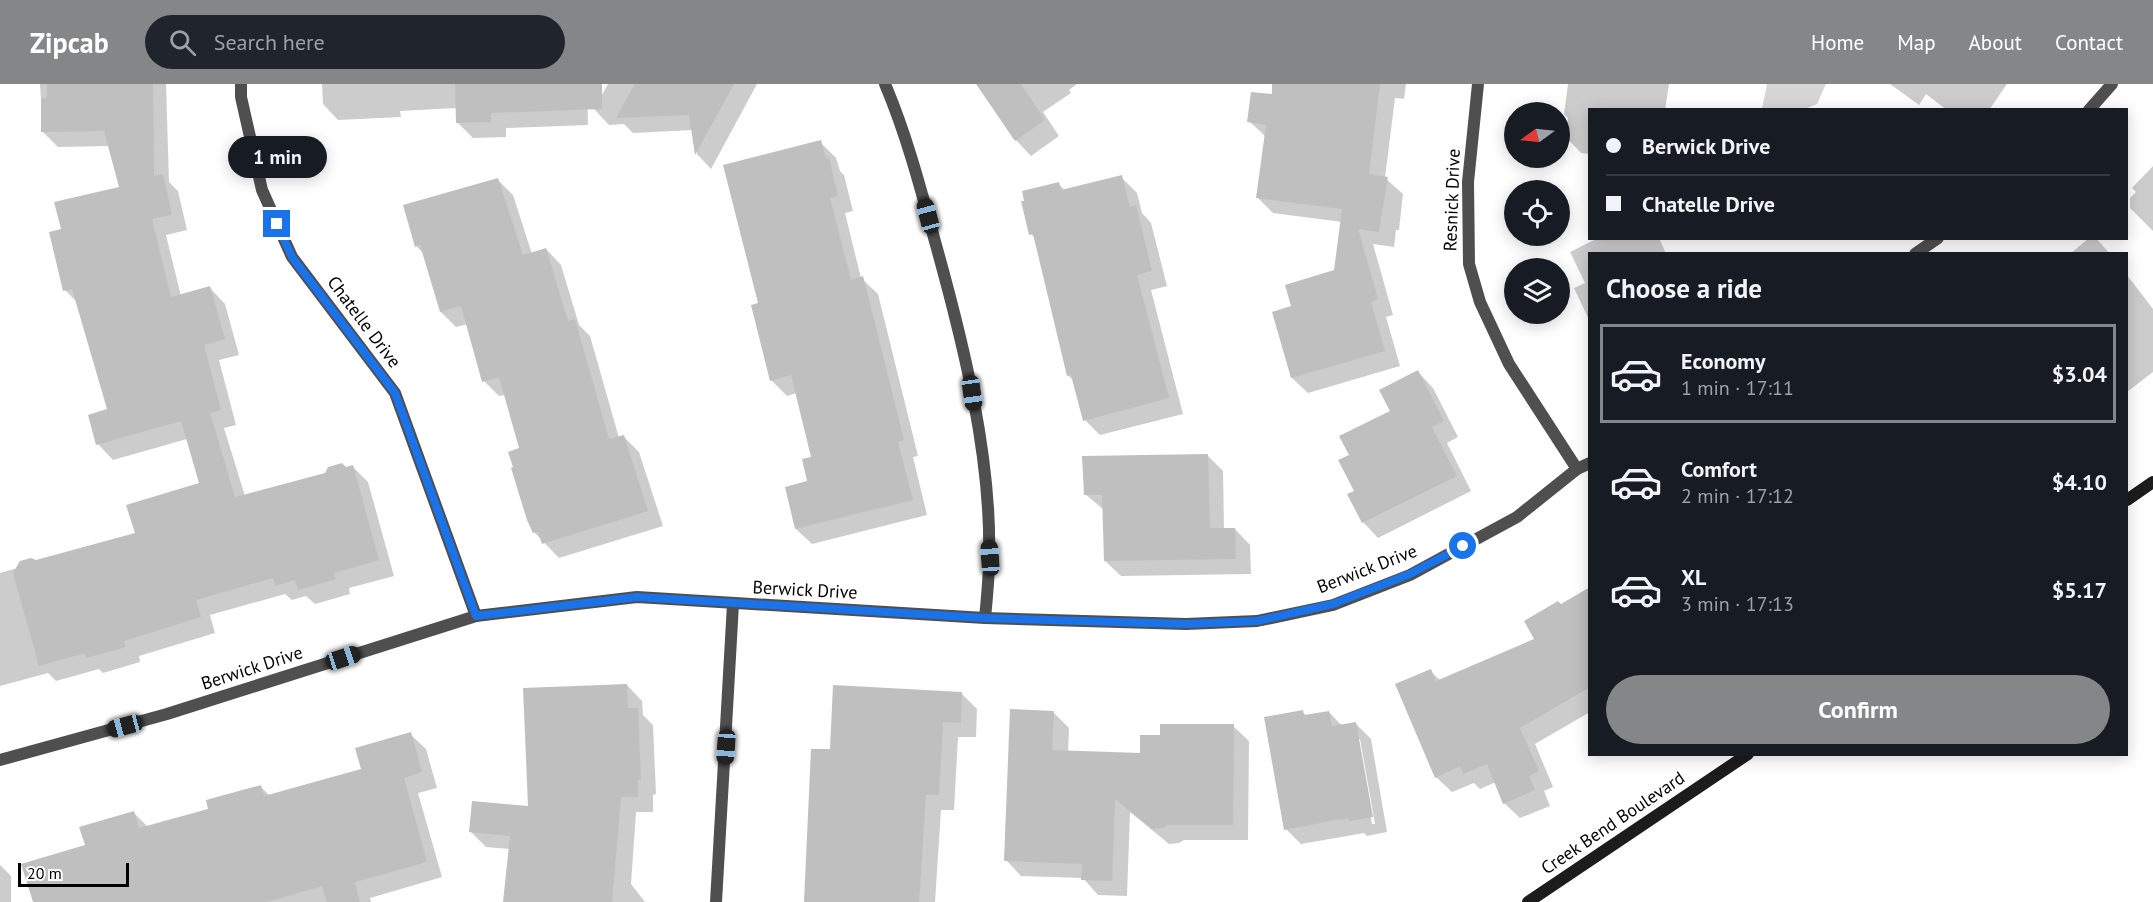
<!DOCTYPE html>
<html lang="en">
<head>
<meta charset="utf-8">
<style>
  :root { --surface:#171b24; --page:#20242c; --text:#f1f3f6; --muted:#9ea1a6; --line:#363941; --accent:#858687 }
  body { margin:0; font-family:"PT Sans",sans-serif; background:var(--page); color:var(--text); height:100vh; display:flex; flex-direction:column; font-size:22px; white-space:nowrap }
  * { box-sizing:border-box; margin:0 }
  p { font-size:20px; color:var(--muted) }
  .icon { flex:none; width:33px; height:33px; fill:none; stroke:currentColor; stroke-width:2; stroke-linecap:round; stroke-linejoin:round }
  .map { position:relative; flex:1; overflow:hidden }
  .drawer { position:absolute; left:1588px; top:168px; width:540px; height:504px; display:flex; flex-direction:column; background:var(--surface); border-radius:0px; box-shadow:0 3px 15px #0003 }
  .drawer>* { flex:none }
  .hud { position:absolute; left:1588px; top:24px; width:540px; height:132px; border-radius:0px; box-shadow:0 3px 15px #0003; display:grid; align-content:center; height:132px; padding:0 18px; background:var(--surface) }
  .needle { width:39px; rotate:255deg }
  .tools { position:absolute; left:1504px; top:18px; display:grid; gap:12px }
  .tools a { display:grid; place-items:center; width:66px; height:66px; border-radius:50%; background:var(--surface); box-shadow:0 3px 15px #0003; font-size:30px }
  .scale { position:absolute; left:18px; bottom:15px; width:111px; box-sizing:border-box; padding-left:6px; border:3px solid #000; border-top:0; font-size:16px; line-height:21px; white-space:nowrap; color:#000; -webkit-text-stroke:4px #fff; paint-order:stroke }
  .end { position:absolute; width:27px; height:27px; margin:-14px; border:8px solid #1a73e8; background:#fff; box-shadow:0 0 0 3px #fff }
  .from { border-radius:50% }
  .bubble { position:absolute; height:42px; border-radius:21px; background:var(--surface); box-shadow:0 3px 15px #0003; font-size:20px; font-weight:800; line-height:42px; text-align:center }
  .car { position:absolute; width:18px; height:36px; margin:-18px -9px; border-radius:8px; box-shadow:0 0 4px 2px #0007; background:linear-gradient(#222 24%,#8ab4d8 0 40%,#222 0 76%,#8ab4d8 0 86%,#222 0) }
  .hud b { display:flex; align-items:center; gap:21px; height:57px; font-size:22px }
  .hud b+b { border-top:2px solid var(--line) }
  .hud i { width:15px; height:15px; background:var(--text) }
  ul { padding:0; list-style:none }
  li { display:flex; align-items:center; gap:18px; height:99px; margin:0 12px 9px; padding:0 6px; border:3px solid transparent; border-radius:0px }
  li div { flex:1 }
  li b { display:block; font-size:22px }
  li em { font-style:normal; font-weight:800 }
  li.active { border-color:var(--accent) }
  li>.icon { width:54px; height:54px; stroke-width:1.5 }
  h2 { padding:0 18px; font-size:27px; line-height:72px }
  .button { display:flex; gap:12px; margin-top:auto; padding:12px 18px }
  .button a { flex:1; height:69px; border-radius:36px; background:var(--accent); color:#fff; font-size:24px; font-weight:800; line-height:69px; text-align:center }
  header { display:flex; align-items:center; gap:36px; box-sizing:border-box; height:84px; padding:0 30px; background:var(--accent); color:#fff }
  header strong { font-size:28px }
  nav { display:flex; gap:33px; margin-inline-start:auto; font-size:21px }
  .search { width:420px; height:54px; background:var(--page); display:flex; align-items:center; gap:15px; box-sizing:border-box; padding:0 21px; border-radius:33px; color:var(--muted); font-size:22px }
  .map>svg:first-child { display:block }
</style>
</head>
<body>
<header>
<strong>Zipcab</strong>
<div class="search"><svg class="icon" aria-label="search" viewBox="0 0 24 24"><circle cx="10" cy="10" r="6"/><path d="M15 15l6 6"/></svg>Search here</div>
<nav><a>Home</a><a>Map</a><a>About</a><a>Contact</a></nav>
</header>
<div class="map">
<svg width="2153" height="818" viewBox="0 0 2153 818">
  <rect width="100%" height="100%" fill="#fff"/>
  <path fill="#d6d6d6" d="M1767,0H1826L1817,20L1805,25H1762Z"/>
  <g fill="#0003" fill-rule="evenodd">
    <path d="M40,0H166L169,98L178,107L187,146L166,151L181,212L210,204L225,220L239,271L219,276L236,341L224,344L245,412L353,383L368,398L394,492L349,504L350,510L315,520L306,512L292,516L285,510L210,531L215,549L139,572L140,578L103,589L99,585L56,597L48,589L0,602V489L137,450L201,400L187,355L113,376L98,360L109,326L78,219L65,206L63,147L121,104L109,62L58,63L43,48Z"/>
    <path d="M322,0H587L588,41L506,44V53L473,54L457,38V24L400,27L401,33L338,36L323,20Z"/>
    <path d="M608,0H757L711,85L697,70L693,46L633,49L624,40L609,41L594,25Z"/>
    <path d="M978,0H1077L1069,6L1071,9L1043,28L1059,52L1031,72L1016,56Z"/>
    <path d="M1284,0H1406L1404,15L1395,14L1385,94L1403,110L1399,146H1396L1394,163L1373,160L1393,231L1386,233L1400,282L1308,309L1292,294V223L1335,187L1342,138L1273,129L1257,113L1266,53L1249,37L1283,13Z"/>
    <path d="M1568,0H1669L1665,26H1590V70L1581,69L1566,53L1568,34L1564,30Z"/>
    <path d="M1890,0H2007L1989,26H1947L1926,10L1919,21Z"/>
    <path d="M820,58L836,74L840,87L844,91L853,127L845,129L861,194L878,210L918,372L913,373L927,431L812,460L796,445L813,374L797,309L787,312L771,296L760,220Z"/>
    <path d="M2153,82V147L2130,124V114L2136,108L2132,104Z"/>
    <path d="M1121,93L1137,109L1142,129L1151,139L1167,202L1151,206L1183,330L1100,351L1085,336L1074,297L1068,291L1035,154L1031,150L1059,100L1065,107Z"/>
    <path d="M498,96L513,111L532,170L546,165L561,181L579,241L590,252L619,354L623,352L639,368L663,442L559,474L534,448L520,365L505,311L499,312L484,297L468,240L456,243L441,228L424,170L416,162Z"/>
    <path d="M1598,154H1659L1666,170H1590V238L1574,204L1585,199L1570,168Z"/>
    <path d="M2089,154H2096L2110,170H2070Z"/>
    <path d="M2127,191L2153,225V288L2127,308Z"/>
    <path d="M1418,288L1433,304L1458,353L1447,359L1471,407L1378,454L1363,438L1351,371L1392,327Z"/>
    <path d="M1207,371L1223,387L1224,445H1235L1250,461L1251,490L1121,492L1105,477L1104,426L1085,410Z"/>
    <path d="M1590,505V628L1535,660L1553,703L1544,707L1550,722L1520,734L1504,719L1496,698L1480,705L1474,699L1452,708L1436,693L1430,587L1440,596L1536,556L1561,522Z"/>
    <path d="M627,601L642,617L643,631L653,641L656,710L653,711V728H636L631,800L645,818H504L510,765L486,763L470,747L529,724Z"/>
    <path d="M962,610L977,625L976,653H958L954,726H941L935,818H805Z"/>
    <path d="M1053,628L1069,644L1068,668L1142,671L1161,653L1233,642L1249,657L1248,756H1184L1179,759L1169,760L1130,728L1127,812L1098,811L1083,794L1021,792L1006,776Z"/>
    <path d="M1302,628L1307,632L1329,628L1342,642L1355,639L1371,655L1387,748L1367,752L1364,749L1301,760L1286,745ZM1357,655H1360L1375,740H1372Z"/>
    <path d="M410,650L426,665L437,704L418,709L442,793L370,814L371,818H34L86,762L133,728L148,743L210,726L261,703L270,712L363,686Z"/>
    <path d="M0,781L11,792V818H0Z"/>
  </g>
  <g fill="#bfbfbf">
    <path d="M47,0H153L154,92L163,90L172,131L152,135L171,213L210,202L225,255L204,261L221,326L210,329L235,413L325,389L328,383L342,379L346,383L353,381L379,476L334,489L336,495L298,506L295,496L275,502L273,494L196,516L201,533L124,557L126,563L86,574L85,569L39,582L13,489L20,477L31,474L36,476L135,449L126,421L199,399L181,337L96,361L88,331L107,325L72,205L63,207L49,148L61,145L54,118L119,103L104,47L41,48V15L47,14Z"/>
    <path d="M455,0H602V25L491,29V38L456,39Z"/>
    <path d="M635,0H734L695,71L689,31L616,34Z"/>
    <path d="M976,0H1021L1045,36L1015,57Z"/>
    <path d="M1272,0H1380L1369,90L1388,93L1379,148L1358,145L1378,215L1371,218L1385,267L1291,294L1272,228L1291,222L1285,201L1334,186L1342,125L1256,114L1266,41L1247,38L1251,8L1272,10Z"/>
    <path d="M821,56L826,75L829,74L838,112L830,114L851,196L863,192L869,215L904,356L898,358L913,416L795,445L785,403L807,397L802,375L811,373L791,291L770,297L751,221L758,219L723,81Z"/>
    <path d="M1122,91L1130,123L1136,121L1152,187L1137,191L1169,314L1083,337L1071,291L1067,292L1033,150L1029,151L1021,117H1024L1022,107L1059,98L1061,106Z"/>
    <path d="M498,94L523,171L546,164L568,237L575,235L609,355L624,351L648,427L542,460L538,448L533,449L527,436L511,384L513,383L508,368L519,364L499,293L482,298L461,222L440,228L420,161L415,163L403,121Z"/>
    <path d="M1418,286L1444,337L1432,343L1457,392L1362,439L1347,410L1354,407L1338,376L1349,371L1339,352L1390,327L1379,306Z"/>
    <path d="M1208,370L1210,444H1235L1236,475L1104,477L1102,411H1084L1082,372Z"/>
    <path d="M1590,503V603L1520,644L1539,687L1529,692L1535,706L1503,720L1487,680L1463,690L1460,682L1435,694L1395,600L1431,585L1436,597L1534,555L1524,537L1558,517L1561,520Z"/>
    <path d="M627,600L628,624H638L641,695L638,696V713H621L612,818H503L510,752L469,748L472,717L528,722L523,604Z"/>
    <path d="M833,601L962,608L961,639L943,638L939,711H926L919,818H804L811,665H830Z"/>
    <path d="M1010,625L1054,627L1052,666L1140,669V651H1160V640H1234L1233,741H1168L1163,744L1152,745L1115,715L1112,797L1081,796L1082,780L1004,777Z"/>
    <path d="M1303,626L1304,631L1329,627L1332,642L1356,638L1373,733L1350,737L1347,734L1284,746L1264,633Z"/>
    <path d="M411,648L422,688L404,694L427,778L355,798L360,818H327L322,802L267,818H33L21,780L85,761L79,743L134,727L139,744L208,725L206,716L261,701L264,712L361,685L355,664Z"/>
  </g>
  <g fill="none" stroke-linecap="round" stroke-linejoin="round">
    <g stroke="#4f4f4f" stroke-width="12">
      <path d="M241,0V13L262,106L292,173L395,309L476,532"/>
      <path d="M885,0C907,52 921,106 936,161C963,258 992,374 989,475C989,494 987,514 985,534"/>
      <path d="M1478,0L1468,98L1469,180L1480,218L1509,280L1577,385"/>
      <path d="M2089,26L2112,0"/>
      <path d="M1915,170L1938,154"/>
      <path d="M0,676L167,630L476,532L637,513L985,534L1186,540L1257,537L1333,521L1410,491L1517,433L1577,385L1590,379"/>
      <path d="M716,818L733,520"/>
    </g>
    <g stroke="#1c1c1c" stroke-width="12">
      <path d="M2127,416L2153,398"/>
      <path d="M1528,818L1748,670"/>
    </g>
  </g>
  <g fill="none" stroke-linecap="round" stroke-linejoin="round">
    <path stroke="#1a73e8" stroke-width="8" d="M277,140L292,173L395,309L476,532L637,513L985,534L1186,540L1257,537L1333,520L1410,490L1463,462"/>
  </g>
  <g text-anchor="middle" stroke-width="4.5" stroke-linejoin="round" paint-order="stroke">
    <g font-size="18" fill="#000" stroke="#fff">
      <text transform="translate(1452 116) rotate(-88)" y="6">Resnick Drive</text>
      <text transform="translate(364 238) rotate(53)" y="6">Chatelle Drive</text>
      <text transform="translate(1367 485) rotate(-21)" y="6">Berwick Drive</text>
      <text transform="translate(805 506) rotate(3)" y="6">Berwick Drive</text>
      <text transform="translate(252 584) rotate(-18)" y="6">Berwick Drive</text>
      <text transform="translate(1613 739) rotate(-34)" y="6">Creek Bend Boulevard</text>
    </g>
  </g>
</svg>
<div class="tools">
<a><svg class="needle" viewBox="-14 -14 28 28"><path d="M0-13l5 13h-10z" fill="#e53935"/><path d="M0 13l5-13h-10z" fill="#9ea1a6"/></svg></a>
<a><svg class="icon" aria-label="locate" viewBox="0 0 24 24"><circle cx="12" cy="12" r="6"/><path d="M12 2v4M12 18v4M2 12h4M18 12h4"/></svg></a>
<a><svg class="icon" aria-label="layers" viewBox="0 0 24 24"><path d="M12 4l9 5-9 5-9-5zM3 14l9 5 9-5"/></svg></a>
</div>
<div class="scale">20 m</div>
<i class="end from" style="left:1463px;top:462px"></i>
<i class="end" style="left:277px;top:140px"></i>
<div class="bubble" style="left:228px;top:52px;width:99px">1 min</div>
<i class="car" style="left:928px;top:132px;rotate:345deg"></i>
<i class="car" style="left:972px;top:309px;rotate:172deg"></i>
<i class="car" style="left:990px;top:474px;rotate:356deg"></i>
<i class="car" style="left:343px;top:574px;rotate:72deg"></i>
<i class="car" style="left:125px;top:642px;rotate:255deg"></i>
<i class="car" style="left:726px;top:663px;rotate:184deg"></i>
<div class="hud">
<b><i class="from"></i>Berwick Drive</b>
<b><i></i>Chatelle Drive</b>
</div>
<section class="drawer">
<h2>Choose a ride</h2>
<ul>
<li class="active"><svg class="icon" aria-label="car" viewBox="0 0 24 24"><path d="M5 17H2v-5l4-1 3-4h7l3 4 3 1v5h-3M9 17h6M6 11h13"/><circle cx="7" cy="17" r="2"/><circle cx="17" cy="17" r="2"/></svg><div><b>Economy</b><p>1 min · 17:11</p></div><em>$3.04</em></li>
<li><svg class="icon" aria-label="car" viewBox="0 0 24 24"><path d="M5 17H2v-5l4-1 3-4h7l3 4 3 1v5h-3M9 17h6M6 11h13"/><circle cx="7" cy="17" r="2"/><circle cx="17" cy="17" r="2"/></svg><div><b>Comfort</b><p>2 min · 17:12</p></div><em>$4.10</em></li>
<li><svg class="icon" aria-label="car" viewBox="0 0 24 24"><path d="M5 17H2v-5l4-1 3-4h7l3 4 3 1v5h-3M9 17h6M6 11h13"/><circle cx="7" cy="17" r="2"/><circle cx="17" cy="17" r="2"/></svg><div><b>XL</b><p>3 min · 17:13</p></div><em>$5.17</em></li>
</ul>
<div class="button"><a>Confirm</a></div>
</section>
</div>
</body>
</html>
